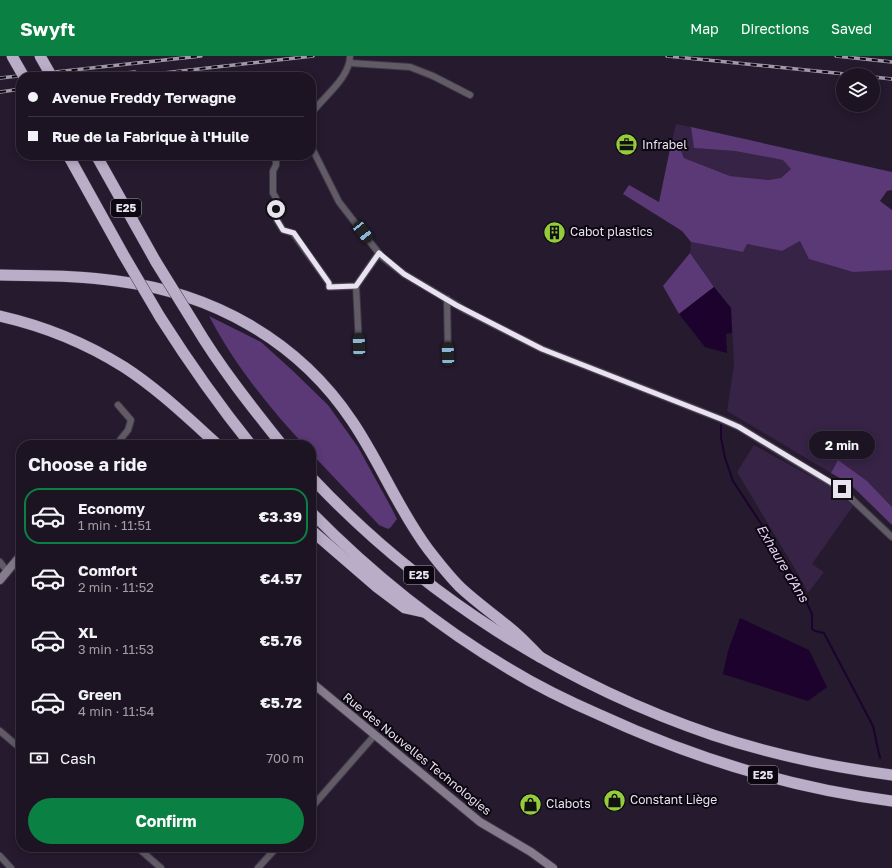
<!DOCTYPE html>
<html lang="en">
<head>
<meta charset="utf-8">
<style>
  :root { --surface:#1c1422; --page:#251d2a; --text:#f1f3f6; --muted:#a09ea5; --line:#3a3340; --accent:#0b8043 }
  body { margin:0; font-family:"Golos Text",sans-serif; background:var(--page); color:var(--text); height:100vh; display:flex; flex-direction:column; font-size:15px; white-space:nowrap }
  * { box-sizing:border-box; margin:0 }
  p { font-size:13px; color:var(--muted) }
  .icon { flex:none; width:22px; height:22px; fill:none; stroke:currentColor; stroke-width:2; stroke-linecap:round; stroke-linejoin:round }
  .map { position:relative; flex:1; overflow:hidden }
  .panel { position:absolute; left:16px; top:384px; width:300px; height:412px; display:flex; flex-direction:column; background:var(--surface); border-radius:16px; box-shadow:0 2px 10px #0003,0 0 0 1px var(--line) }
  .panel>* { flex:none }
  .hud { position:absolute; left:16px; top:16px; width:300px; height:88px; border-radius:16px; box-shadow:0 2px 10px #0003,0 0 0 1px var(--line); display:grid; align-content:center; height:88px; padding:0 12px; background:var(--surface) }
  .buttons { position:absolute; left:836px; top:12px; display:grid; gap:8px }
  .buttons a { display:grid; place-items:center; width:44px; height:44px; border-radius:50%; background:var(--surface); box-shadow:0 2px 10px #0003,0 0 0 1px var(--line); font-size:20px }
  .end { position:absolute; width:18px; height:18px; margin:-9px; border:5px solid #e9e2f0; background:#111; box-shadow:0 0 0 2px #111 }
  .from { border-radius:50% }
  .bubble { position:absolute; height:28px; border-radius:14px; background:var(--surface); box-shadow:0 2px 10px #0003,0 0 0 1px var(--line); font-size:13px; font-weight:700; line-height:28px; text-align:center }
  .car { position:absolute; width:12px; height:24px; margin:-12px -6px; border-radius:5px; box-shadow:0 0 3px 1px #0007; background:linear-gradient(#222 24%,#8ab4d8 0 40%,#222 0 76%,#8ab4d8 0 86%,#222 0) }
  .hud b { display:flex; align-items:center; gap:14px; height:38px; font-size:15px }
  .hud b+b { border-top:1px solid var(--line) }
  .hud i { width:10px; height:10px; background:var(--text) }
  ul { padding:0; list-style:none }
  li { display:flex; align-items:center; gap:12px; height:56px; margin:0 8px 6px; padding:0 4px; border:2px solid transparent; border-radius:16px }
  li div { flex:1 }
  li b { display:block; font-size:15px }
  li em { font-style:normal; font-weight:700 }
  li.selected { border-color:var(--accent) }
  li>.icon { width:36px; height:36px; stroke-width:1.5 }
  h2 { padding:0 12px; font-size:18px; line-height:48px }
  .pay { display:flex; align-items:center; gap:10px; height:44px; padding:0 12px; font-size:15px }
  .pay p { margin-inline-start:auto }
  .cta { display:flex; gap:8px; margin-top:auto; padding:8px 12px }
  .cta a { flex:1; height:46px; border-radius:24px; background:var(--accent); color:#fff; font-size:16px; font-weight:700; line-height:46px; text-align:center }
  header { display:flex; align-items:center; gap:24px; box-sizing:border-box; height:56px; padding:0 20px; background:var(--accent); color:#fff }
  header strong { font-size:19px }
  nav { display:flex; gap:22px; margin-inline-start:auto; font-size:14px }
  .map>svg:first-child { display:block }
</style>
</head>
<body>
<header>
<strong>Swyft</strong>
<nav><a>Map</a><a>Directions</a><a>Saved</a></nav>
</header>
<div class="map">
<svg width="892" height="812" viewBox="0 0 892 812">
  <rect width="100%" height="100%" fill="#251a2e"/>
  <g fill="#362346">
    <path d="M676,68L691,71L695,92L735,95L784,104L792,112L781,123L769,124L730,120L684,102L679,90L670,93Z"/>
    <path d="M800,185L892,213V451L867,425L838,405L831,417L727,355L734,309L731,252L714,231L690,197L691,186L743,196L746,188L782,195Z"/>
    <path d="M754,389L830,431L853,450L812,508L824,516L808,537L795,513L737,416Z"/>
  </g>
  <g fill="#5b3876">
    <path d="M691,71L892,116V134L887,135L880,145L892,154V214L853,216L809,203L800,185L782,195L747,188L743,196L691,186L682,175L623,138L629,129L659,146L670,93L679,90L684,102L730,120L769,124L781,122L791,113L783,104L735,95L694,92Z"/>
    <path d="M690,197L714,231L679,258L663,230Z"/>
    <path d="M209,260L261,286L293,315L328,349L358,391L392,453L397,463L391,471L388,473L379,469L311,397V389H304C268,350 234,308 209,260Z"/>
    <path d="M838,404L867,425L892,451V469L850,428L831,417Z"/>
  </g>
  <g fill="#1c022d">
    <path d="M714,231L731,252L732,277L726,278L727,297L705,291L679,258Z"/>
    <path d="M740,562L809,594L827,631L808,645L723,618L728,595Z"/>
  </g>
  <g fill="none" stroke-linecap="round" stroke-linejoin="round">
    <path stroke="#1c022d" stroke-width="2" d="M721,369V382L725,402L733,425L777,492L799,530L812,558V573L815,575L824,577L873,670L880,702"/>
    <defs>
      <g id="street">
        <path d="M350,7L410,11L433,20L470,39"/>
        <path d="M311,58C323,41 350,22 350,0"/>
        <path d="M311,90L339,146L381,200L404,218L465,254L542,293L721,363L739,371L841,433L892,481"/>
        <path d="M276,99V109L273,115V137L276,142L277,164L283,174L293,177L329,227V231L356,230L379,197"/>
        <path d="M356,230L359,289"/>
        <path d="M447,243L448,298"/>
        <path d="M116,389L128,374L131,364L118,349"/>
        <path d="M0,506L7,515"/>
        <path d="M0,675L21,693"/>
        <path d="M311,752L374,680"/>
        <path d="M137,791L161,812"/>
        <path d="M0,800L11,812"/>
        <path d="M258,812L277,791"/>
      </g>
      <g id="secondary">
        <path d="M0,524L21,499"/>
        <path d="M311,626L480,766L531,796L553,812"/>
      </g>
      <g id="highway">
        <path d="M68,99L123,198"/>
        <path d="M96,99L156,206"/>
        <path d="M0,219C39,220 78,219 117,225C212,237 298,284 352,365C380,406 398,453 428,493C438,506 448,519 460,531C478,548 499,562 517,578C525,585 532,593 540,601"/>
        <path d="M0,260C44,270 86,287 124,311C158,333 188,362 218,389"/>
        <path d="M160,261C188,305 218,348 251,389"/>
        <path d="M195,269C220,311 251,350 282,389"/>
        <path d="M311,421C421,538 560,627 713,679C770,698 832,711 892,719"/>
        <path d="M311,456C370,516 438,571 511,614C539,631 570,646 600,659C693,702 790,732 892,745"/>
        <path d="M311,474L377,531L405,552L423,556"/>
      </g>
    </defs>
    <use href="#street" stroke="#403649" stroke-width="8"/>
    <use href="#secondary" stroke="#403649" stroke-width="10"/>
    <use href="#highway" stroke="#403649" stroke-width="12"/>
    <use href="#street" stroke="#605b65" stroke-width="6"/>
    <use href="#secondary" stroke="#847c8d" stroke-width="8"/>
    <use href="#highway" stroke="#baadc7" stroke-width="11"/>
    <defs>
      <g id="rail">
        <path d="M667,0L855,19"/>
        <path d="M836,0L892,6"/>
        <path d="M88,21L135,16"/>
        <path d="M128,21L313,0"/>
        <path d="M873,21L892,23"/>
        <path d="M0,22L201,0"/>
        <path d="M0,36L21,33"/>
      </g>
    </defs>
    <use href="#rail" stroke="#a199a9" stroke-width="3.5"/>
    <use href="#rail" stroke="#0c0710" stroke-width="2" stroke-dasharray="6" stroke-linecap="butt"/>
    <defs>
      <g id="highway-bridge">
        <path d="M12,0L24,21"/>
        <path d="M40,0L52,21"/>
        <path d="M123,198L160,261"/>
        <path d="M156,206L195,269"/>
      </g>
    </defs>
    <use href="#highway-bridge" stroke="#403649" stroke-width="12" stroke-linecap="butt"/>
    <use href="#highway-bridge" stroke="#baadc7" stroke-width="11"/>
  </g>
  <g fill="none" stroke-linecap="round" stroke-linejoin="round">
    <path stroke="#e9e2f0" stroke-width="5" d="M276,153L277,164L283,174L294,177L329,227V231L356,230L379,197L404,218L456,249L542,293L721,363L739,371L842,433"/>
  </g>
  <defs>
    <symbol id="office-disc" viewBox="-11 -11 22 22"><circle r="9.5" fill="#94cc3c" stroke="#0c0710"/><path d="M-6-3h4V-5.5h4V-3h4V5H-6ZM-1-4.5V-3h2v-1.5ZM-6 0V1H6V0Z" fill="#111"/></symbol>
    <symbol id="building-disc" viewBox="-11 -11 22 22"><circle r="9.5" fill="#94cc3c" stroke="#0c0710"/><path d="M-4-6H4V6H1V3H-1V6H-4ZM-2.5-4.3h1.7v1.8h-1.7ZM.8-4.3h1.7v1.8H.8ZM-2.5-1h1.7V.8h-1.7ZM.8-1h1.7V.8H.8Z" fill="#111"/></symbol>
    <symbol id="shop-disc" viewBox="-11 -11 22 22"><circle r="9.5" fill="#94cc3c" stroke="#0c0710"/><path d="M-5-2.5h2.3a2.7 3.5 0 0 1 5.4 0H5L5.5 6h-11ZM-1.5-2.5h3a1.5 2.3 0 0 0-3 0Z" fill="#111"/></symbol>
  </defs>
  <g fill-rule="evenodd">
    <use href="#office-disc" x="614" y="76" width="25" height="25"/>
    <use href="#building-disc" x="542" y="164" width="25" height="25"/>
    <use href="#shop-disc" x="602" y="732" width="25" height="25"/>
    <use href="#shop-disc" x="518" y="736" width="25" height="25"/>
  </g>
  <g text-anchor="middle" stroke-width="4" stroke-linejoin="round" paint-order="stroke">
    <g fill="#0c0710" stroke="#a7a0ad" stroke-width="1">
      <rect x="111" y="143" width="30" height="18" rx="3"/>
      <rect x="404" y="510" width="30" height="18" rx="3"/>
      <rect x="748" y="710" width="30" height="18" rx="3"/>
    </g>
    <g font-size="11" font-weight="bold" fill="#e9e2f0">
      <text x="126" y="156">E25</text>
      <text x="419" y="523">E25</text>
      <text x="763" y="723">E25</text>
    </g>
    <g font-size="12" fill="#e9e2f0" stroke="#0c0710" text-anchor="start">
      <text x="642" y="93">Infrabel</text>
      <text x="570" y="180">Cabot plastics</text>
      <text x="630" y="748">Constant Liège</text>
      <text x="546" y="752">Clabots</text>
    </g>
    <g font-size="12" fill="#e9e2f0" stroke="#0c0710">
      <text transform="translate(417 698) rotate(39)" y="4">Rue des Nouvelles Technologies</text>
    </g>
    <g font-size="13" font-style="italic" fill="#e7d3f9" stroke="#0c0710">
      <text transform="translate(783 507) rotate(59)" y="5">Exhaure d'Ans</text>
    </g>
  </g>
</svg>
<div class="buttons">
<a><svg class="icon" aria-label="layers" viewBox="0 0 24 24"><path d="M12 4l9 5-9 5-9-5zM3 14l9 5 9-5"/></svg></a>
</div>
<i class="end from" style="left:276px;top:153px"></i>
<i class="end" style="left:842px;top:433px"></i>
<div class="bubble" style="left:809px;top:375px;width:66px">2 min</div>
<i class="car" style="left:363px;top:176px;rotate:142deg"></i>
<i class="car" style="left:359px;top:289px;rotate:358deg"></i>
<i class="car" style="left:448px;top:298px;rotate:358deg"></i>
<div class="hud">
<b><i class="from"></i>Avenue Freddy Terwagne</b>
<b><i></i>Rue de la Fabrique à l'Huile</b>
</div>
<section class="panel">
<h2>Choose a ride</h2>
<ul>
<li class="selected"><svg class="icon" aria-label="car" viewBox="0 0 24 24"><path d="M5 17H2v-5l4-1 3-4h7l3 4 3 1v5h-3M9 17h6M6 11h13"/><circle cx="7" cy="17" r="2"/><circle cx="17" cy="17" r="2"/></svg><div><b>Economy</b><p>1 min · 11:51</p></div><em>€3.39</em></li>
<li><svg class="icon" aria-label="car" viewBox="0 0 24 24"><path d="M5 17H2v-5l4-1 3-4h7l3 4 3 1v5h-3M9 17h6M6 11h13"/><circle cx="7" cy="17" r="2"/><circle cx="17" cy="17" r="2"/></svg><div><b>Comfort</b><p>2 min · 11:52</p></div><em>€4.57</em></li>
<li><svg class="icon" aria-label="car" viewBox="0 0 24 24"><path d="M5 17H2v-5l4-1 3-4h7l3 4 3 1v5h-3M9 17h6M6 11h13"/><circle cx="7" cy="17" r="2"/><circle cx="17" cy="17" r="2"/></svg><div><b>XL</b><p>3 min · 11:53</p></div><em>€5.76</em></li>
<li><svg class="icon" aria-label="car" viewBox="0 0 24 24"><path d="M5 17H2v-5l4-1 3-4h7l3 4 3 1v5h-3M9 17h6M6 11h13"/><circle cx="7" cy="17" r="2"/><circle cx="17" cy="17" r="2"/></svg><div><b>Green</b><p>4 min · 11:54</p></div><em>€5.72</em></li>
</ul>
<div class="pay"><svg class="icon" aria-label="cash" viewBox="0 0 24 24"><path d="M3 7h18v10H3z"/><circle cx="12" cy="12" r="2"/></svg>Cash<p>700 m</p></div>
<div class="cta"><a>Confirm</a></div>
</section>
</div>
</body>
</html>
